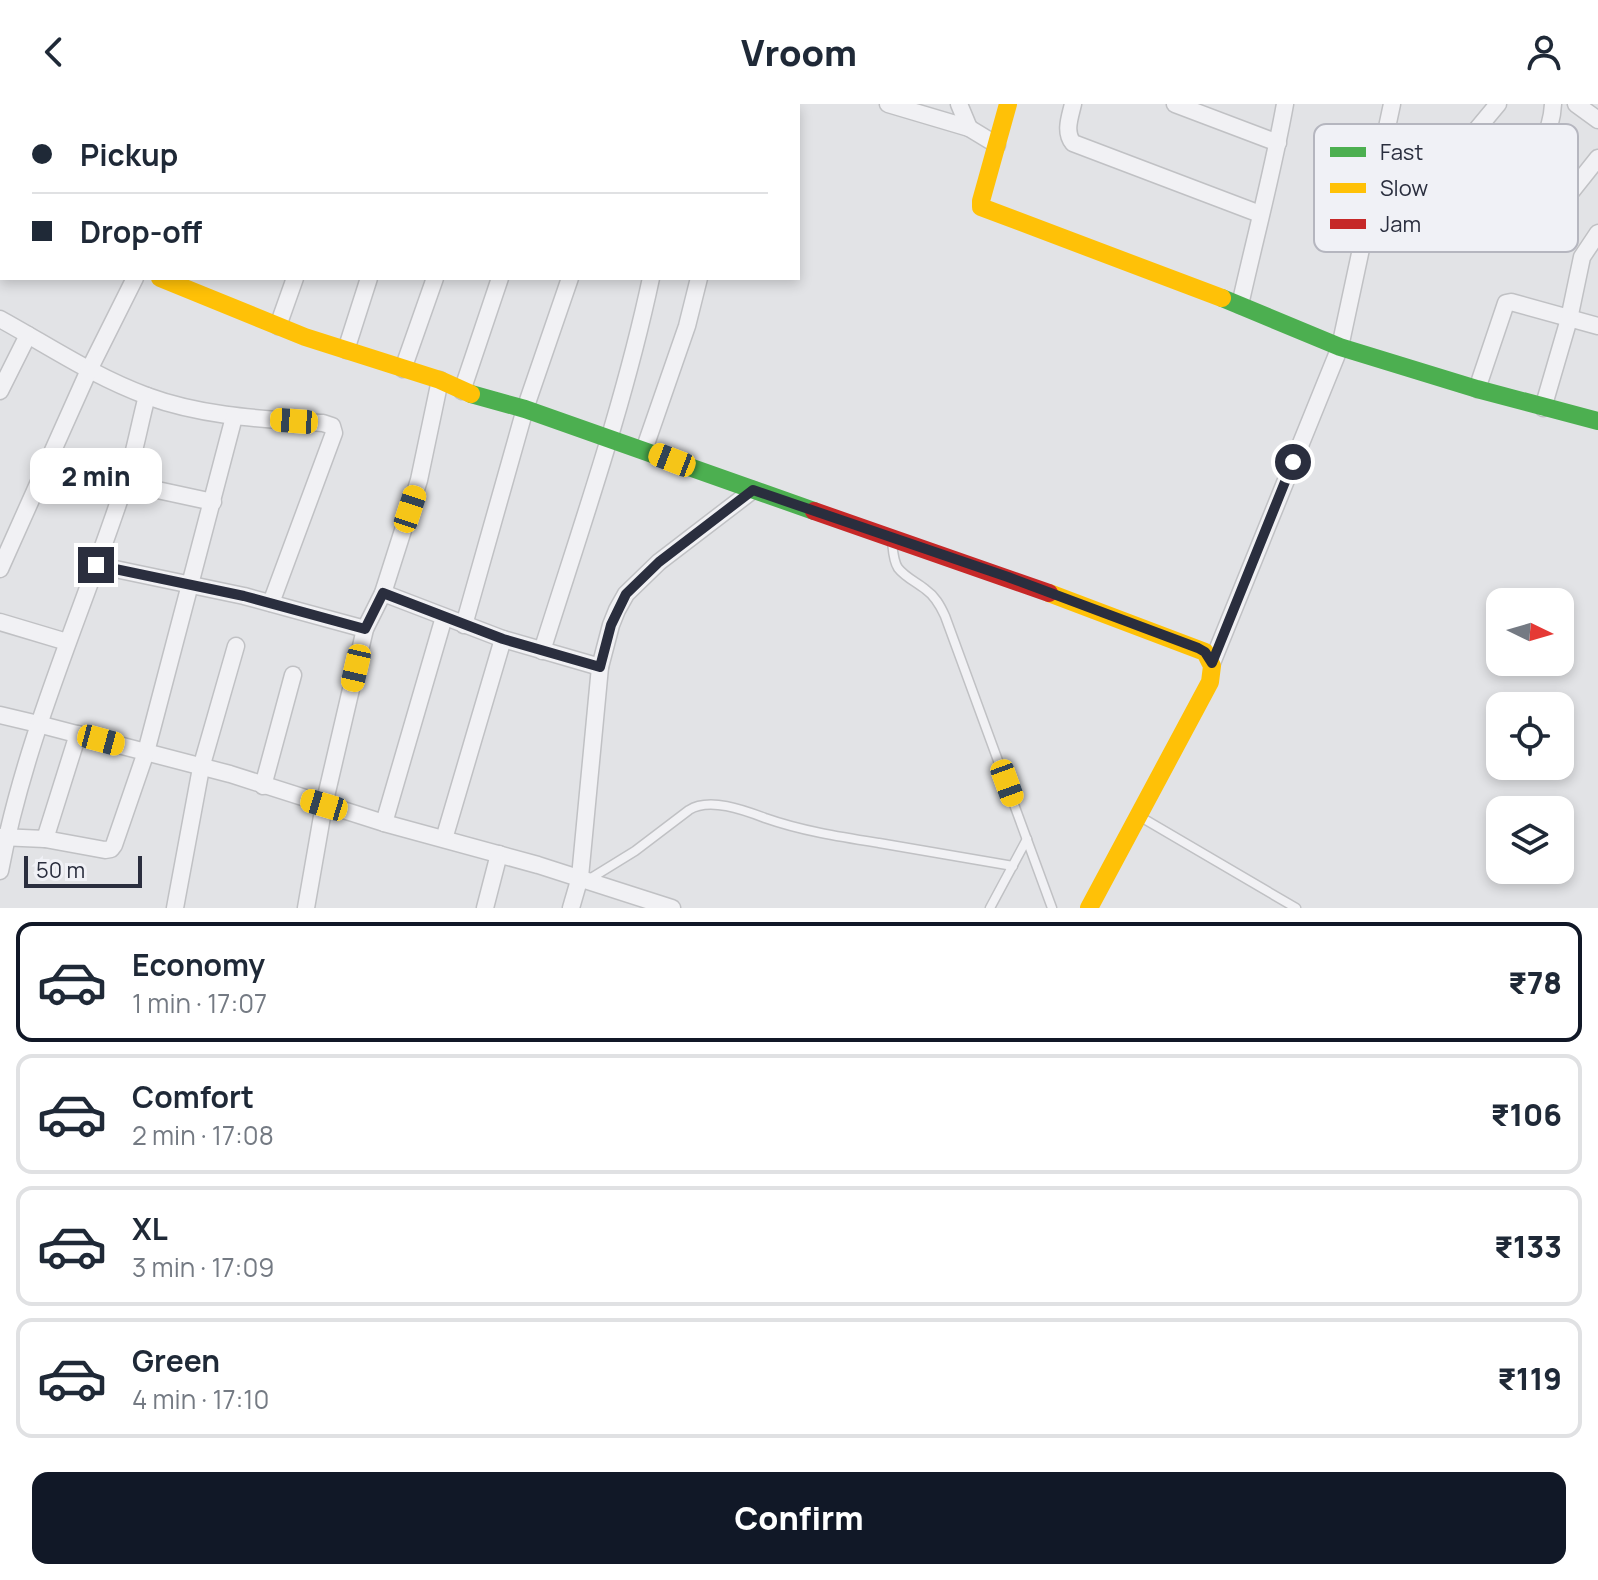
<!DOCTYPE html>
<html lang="en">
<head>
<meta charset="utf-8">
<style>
  :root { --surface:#fff; --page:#f2f2f3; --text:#1f2937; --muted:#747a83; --line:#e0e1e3; --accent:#111827 }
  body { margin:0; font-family:Manrope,sans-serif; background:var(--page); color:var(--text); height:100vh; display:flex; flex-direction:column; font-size:30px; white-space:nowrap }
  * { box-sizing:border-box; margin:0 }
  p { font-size:26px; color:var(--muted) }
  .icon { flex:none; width:44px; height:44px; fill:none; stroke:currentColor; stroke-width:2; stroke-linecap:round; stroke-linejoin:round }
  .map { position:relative; height:804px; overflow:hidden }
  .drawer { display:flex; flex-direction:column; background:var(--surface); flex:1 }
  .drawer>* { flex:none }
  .hud { position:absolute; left:0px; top:0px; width:800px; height:176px; box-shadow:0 4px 12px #0003; display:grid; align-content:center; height:176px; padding:0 32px; background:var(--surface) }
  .needle { width:52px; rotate:95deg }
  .buttons { position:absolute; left:1486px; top:484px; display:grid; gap:16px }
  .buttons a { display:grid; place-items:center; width:88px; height:88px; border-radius:16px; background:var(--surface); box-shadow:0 4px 12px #0003; font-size:40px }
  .scale { position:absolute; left:24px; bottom:20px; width:118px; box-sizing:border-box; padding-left:8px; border:4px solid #2a2e3e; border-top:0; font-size:22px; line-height:28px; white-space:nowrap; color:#2a2e3e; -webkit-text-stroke:6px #f0f1f6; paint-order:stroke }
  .end { position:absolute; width:36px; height:36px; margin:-18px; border:10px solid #2a2e3e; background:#fff; box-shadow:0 0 0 4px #fff }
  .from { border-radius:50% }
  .bubble { position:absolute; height:56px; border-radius:16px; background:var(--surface); box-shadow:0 4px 12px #0003; font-size:26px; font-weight:800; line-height:56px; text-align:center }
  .car { position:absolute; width:24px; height:48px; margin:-24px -12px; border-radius:10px; box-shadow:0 0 6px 2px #0007; background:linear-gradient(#f5c518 24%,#345 0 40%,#f5c518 0 76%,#345 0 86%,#f5c518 0) }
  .hud b { display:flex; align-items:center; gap:28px; height:76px; font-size:30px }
  .hud b+b { border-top:2px solid var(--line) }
  .hud i { width:20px; height:20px; background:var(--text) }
  ul { padding:14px 0 0; list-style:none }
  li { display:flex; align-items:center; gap:24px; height:120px; margin:0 16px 12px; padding:0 16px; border:4px solid var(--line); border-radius:16px }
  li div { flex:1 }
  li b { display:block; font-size:30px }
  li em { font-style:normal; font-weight:800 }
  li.selected { border-color:var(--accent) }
  li>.icon { width:72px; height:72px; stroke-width:1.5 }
  .action { display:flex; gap:16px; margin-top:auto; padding:16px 32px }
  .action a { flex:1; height:92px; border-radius:16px; background:var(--accent); color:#fff; font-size:32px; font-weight:800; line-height:92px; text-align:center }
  header { display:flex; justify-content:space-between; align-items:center; height:104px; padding:0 32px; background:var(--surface); font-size:36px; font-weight:800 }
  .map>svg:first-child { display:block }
</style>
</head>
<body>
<header><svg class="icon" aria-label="back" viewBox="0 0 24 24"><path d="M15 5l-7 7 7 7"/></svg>Vroom<svg class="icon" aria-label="person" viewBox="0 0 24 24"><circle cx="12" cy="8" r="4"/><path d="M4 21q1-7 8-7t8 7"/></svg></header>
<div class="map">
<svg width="1598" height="804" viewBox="0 0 1598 804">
  <rect width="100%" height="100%" fill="#e2e3e6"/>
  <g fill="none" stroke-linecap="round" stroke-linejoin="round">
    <defs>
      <g id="lane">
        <path d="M892,437C893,446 893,456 898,464C905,473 916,478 925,485C935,492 940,501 945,512L1052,804"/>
        <path d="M1139,712L1296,804"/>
        <path d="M588,776L635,747L689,706C709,693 744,706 765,714C802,727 841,733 879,739C924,747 968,754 1013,762"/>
        <path d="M990,804L1027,735"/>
      </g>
      <g id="street">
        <path d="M202,0L207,2"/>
        <path d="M888,0L969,24L997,41"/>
        <path d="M959,0L969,24"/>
        <path d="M1073,0C1070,13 1064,28 1073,39L1260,110"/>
        <path d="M1175,0L1278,39"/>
        <path d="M1576,0L1598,16"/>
        <path d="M48,2L49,0"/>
        <path d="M218,2L219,0"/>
        <path d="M286,2L287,0"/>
        <path d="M355,2L356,0"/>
        <path d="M426,2V0"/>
        <path d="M491,2L492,0"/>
        <path d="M558,2V0"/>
        <path d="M623,2L624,0"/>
        <path d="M692,2V0"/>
        <path d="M1458,48L1498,0"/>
        <path d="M1505,80C1530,53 1551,39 1553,0"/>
        <path d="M1547,118L1598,54"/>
        <path d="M1240,201C1255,134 1273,67 1285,0"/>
        <path d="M0,215C49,242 95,273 147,292C204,313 264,315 323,319L332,322L334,329L271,499"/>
        <path d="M278,222L295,174"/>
        <path d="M346,246L369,174"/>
        <path d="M403,265L435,174"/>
        <path d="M1477,285L1506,199L1511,198L1598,222"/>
        <path d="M0,287L28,231"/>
        <path d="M462,287L500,174"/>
        <path d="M1543,304L1569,215L1582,153L1598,129"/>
        <path d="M644,346L687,222L699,174"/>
        <path d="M49,355L125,379L213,398"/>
        <path d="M96,461L244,492L365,525"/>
        <path d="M0,465L89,266L135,174"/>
        <path d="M383,489L503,535L600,563"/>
        <path d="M0,518L67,538"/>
        <path d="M464,521L525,305L570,174"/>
        <path d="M542,547C581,423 624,301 651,174"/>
        <path d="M1212,559L1340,243L1392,0"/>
        <path d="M0,611L38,620L230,670L384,719L538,761L672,804"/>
        <path d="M263,682L293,571"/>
        <path d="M384,719L444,513"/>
        <path d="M0,733L45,735L105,746L111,745L114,741L146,648L234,313"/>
        <path d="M45,735L78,630"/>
        <path d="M444,735L503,535"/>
        <path d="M0,767C25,633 82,510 124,382C134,353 139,322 147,292"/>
        <path d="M175,804L201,664L236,542"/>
        <path d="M306,804L324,701L365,525L383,489L419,376L440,276"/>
        <path d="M485,804L499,750"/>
        <path d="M571,804L580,773L600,563L611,521L617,506L626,490L659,458L753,386"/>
      </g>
    </defs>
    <use href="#lane" stroke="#c0c1c4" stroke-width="11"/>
    <use href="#street" stroke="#c0c1c4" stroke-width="19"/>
    <use href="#lane" stroke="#f1f1f4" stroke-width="8"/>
    <use href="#street" stroke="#f1f1f4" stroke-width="16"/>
    <g stroke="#4caf50" stroke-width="18">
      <path d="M1222,194L1340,243L1477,285L1598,317"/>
      <path d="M471,290L525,305L814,407"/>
    </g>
    <g stroke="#ffc107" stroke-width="18">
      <path d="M1008,0L981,97V103L1222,194"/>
      <path d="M160,174L305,233L440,276L471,290"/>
      <path d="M1049,489L1205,548L1212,562L1210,578L1089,804"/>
    </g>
    <g stroke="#c62828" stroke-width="18">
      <path d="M0,88L2,89"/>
      <path d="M814,407L1049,489"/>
    </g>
  </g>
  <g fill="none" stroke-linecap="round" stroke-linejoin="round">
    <path stroke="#2a2e3e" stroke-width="10" d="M96,461L244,492L365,525L383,489L503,535L600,563L611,521L626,490L659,458L753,386L1008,473L1198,544L1205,548L1212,559L1293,358"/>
  </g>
  <rect x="1314" y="20" width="264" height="128" rx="12" fill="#f0f1f6" stroke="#b5b6bf" stroke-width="2"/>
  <rect x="1330" y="43" width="36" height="10" fill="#4caf50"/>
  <rect x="1330" y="79" width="36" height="10" fill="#ffc107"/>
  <rect x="1330" y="115" width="36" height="10" fill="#c62828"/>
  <g font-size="22" fill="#2a2e3e">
    <text x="1380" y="56">Fast</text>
    <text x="1380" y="92">Slow</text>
    <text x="1380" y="128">Jam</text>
  </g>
</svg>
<div class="buttons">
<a><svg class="needle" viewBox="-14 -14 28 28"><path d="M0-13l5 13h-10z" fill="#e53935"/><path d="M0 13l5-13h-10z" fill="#747a83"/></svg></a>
<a><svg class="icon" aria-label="locate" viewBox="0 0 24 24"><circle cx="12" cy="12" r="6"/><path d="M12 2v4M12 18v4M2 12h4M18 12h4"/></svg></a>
<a><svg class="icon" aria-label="layers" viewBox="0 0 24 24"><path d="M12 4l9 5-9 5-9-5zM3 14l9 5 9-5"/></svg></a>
</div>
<div class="scale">50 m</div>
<i class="end from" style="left:1293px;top:358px"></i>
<i class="end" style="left:96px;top:461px"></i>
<div class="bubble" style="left:30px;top:344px;width:132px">2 min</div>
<i class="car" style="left:294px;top:317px;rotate:274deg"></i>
<i class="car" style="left:672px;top:356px;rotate:291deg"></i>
<i class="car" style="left:410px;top:405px;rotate:18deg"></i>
<i class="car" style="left:356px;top:564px;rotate:193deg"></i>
<i class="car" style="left:101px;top:636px;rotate:105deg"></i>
<i class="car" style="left:1007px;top:679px;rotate:160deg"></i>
<i class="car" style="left:324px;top:701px;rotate:287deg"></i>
<div class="hud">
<b><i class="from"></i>Pickup</b>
<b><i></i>Drop-off</b>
</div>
</div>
<section class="drawer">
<ul>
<li class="selected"><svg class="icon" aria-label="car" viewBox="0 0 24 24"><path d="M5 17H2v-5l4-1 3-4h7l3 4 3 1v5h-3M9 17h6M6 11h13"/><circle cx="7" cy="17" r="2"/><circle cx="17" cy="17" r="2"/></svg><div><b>Economy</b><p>1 min · 17:07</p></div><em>₹78</em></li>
<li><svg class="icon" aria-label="car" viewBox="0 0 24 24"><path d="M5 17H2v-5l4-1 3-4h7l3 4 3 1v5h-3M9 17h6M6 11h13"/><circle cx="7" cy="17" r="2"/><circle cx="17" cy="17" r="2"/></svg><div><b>Comfort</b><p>2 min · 17:08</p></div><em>₹106</em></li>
<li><svg class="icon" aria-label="car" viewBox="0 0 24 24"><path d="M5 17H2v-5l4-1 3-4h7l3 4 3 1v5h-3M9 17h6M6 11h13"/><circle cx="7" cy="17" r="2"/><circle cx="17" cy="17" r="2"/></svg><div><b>XL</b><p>3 min · 17:09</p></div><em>₹133</em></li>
<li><svg class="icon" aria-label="car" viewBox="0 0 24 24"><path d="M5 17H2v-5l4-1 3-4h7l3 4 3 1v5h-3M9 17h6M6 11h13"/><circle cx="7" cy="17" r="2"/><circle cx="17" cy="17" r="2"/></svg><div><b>Green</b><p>4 min · 17:10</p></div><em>₹119</em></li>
</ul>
<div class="action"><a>Confirm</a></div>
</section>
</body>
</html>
